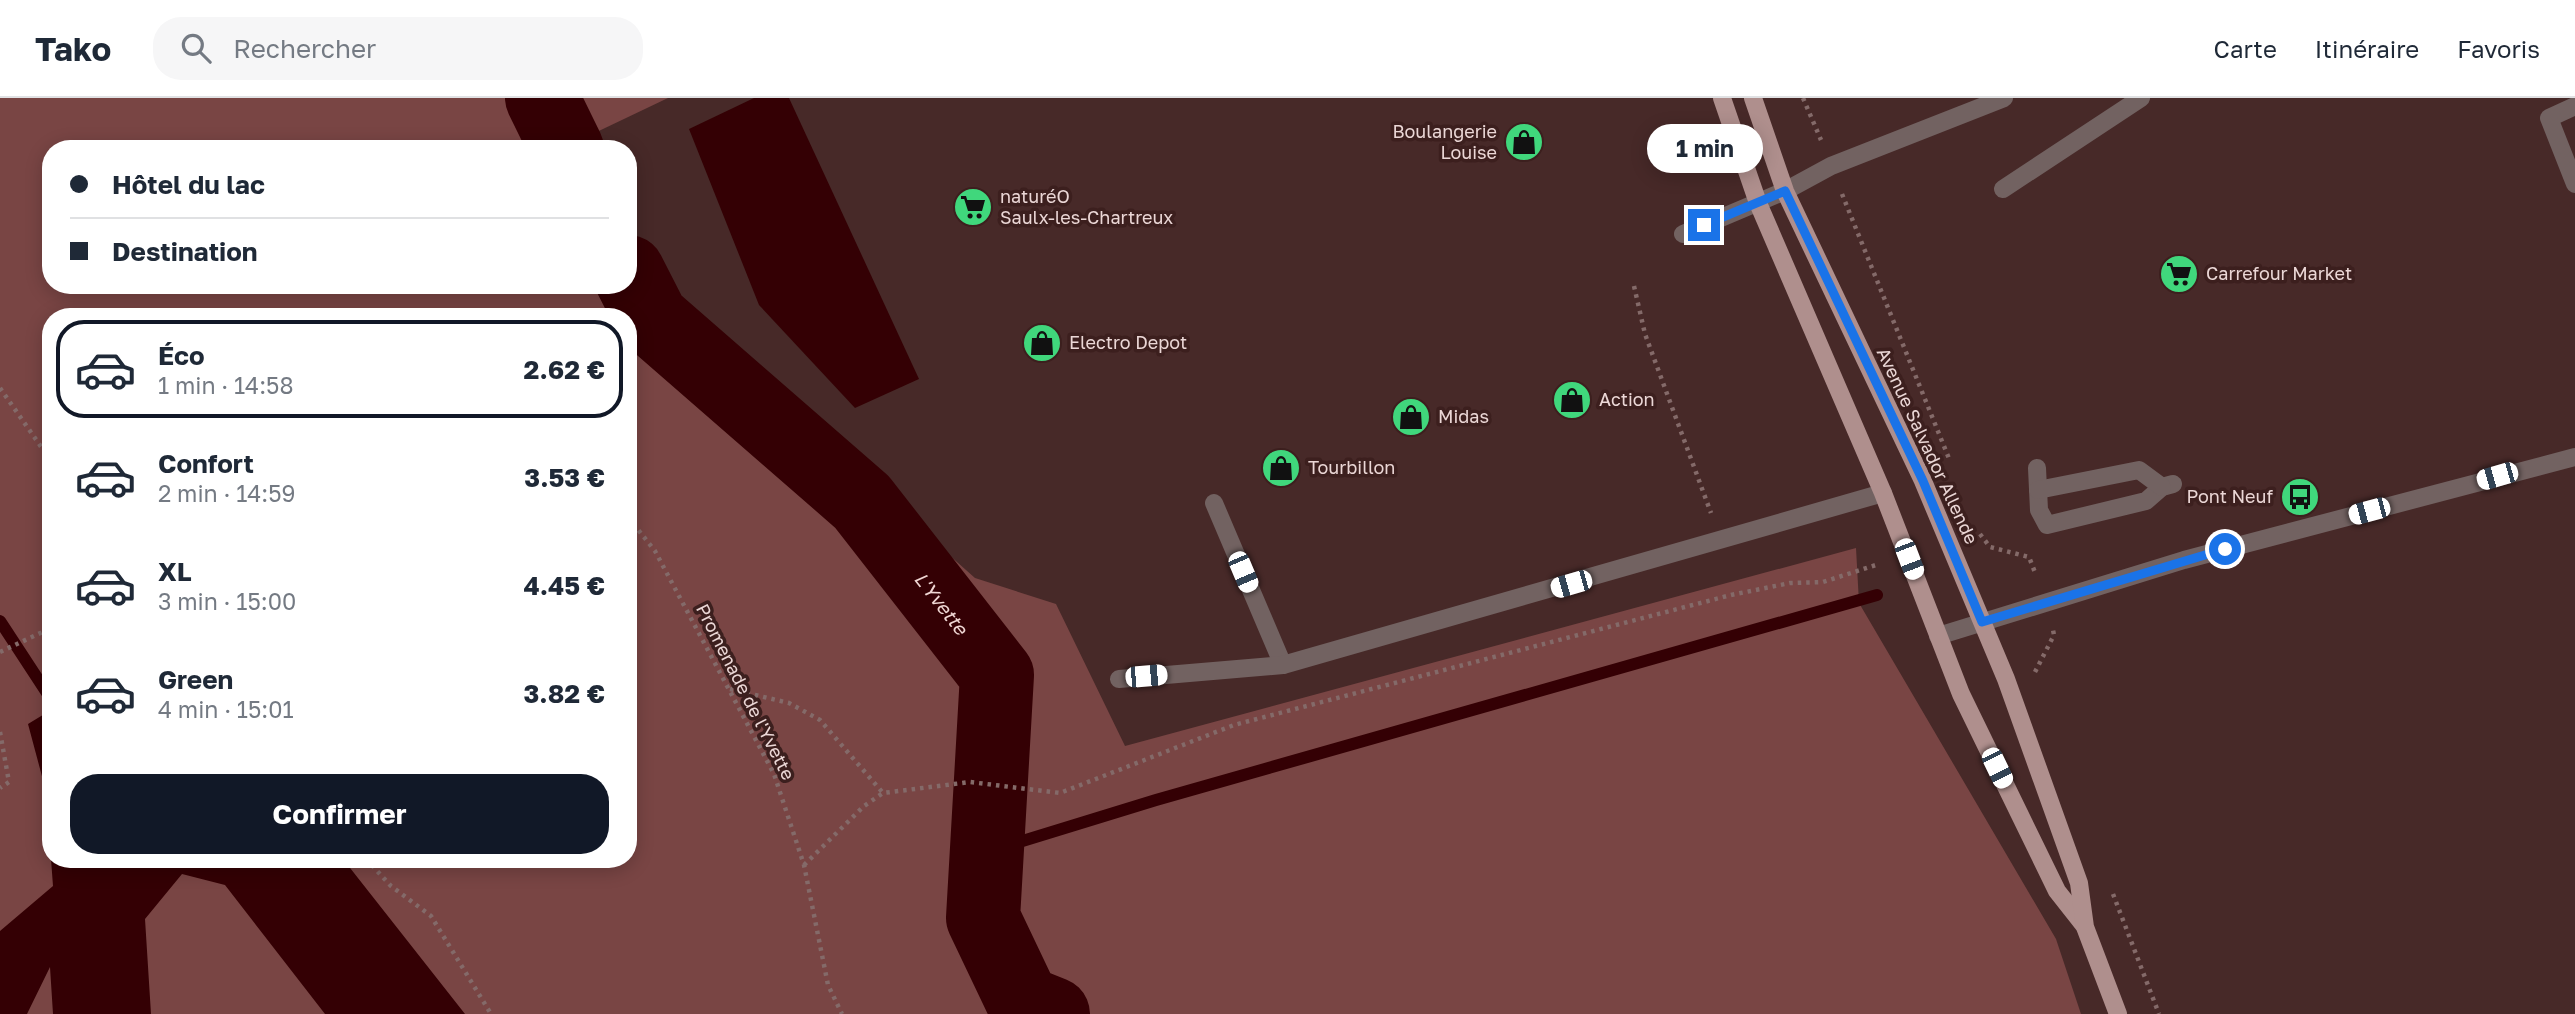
<!DOCTYPE html>
<html lang="fr">
<head>
<meta charset="utf-8">
<style>
  :root { --surface:#fff; --page:#f6f6f7; --text:#1f2937; --muted:#747a83; --line:#e0e1e3; --accent:#111827 }
  body { margin:0; font-family:"Golos Text",sans-serif; background:var(--page); color:var(--text); height:100vh; display:flex; flex-direction:column; font-size:26px; white-space:nowrap }
  * { box-sizing:border-box; margin:0 }
  p { font-size:23px; color:var(--muted) }
  .icon { flex:none; width:38px; height:38px; fill:none; stroke:currentColor; stroke-width:2; stroke-linecap:round; stroke-linejoin:round }
  .map { position:relative; flex:1; overflow:hidden }
  .drawer { position:absolute; left:42px; top:210px; width:595px; height:560px; display:flex; flex-direction:column; background:var(--surface); border-radius:28px; box-shadow:0 4px 18px #0003 }
  .drawer>* { flex:none }
  .guide { position:absolute; left:42px; top:42px; width:595px; height:154px; border-radius:28px; box-shadow:0 4px 18px #0003; display:grid; align-content:center; height:154px; padding:0 28px; background:var(--surface) }
  .end { position:absolute; width:32px; height:32px; margin:-16px; border:9px solid #1a73e8; background:#fff; box-shadow:0 0 0 4px #fff }
  .from { border-radius:50% }
  .bubble { position:absolute; height:49px; border-radius:24px; background:var(--surface); box-shadow:0 4px 18px #0003; font-size:23px; font-weight:700; line-height:49px; text-align:center }
  .car { position:absolute; width:21px; height:42px; margin:-21px -10px; border-radius:9px; box-shadow:0 0 5px 2px #0007; background:linear-gradient(#fff 24%,#345 0 40%,#fff 0 76%,#345 0 86%,#fff 0) }
  .guide b { display:flex; align-items:center; gap:24px; height:66px; font-size:26px }
  .guide b+b { border-top:2px solid var(--line) }
  .guide i { width:18px; height:18px; background:var(--text) }
  ul { padding:12px 0 0; list-style:none }
  li { display:flex; align-items:center; gap:21px; height:98px; margin:0 14px 10px; padding:0 14px; border:4px solid transparent; border-radius:28px }
  li div { flex:1 }
  li b { display:block; font-size:26px }
  li em { font-style:normal; font-weight:700 }
  li.on { border-color:var(--accent) }
  li>.icon { width:63px; height:63px; stroke-width:1.5 }
  .primary-button { display:flex; gap:14px; margin-top:auto; padding:14px 28px }
  .primary-button a { flex:1; height:80px; border-radius:28px; background:var(--accent); color:#fff; font-size:28px; font-weight:700; line-height:80px; text-align:center }
  header { display:flex; align-items:center; gap:42px; box-sizing:border-box; height:98px; padding:0 35px; background:var(--surface); border-bottom:2px solid var(--line) }
  header strong { font-size:33px }
  nav { display:flex; gap:38px; margin-inline-start:auto; font-size:24px }
  .search { width:490px; height:63px; background:var(--page); display:flex; align-items:center; gap:18px; box-sizing:border-box; padding:0 24px; border-radius:28px; color:var(--muted); font-size:26px }
  .map>svg:first-child { display:block }
</style>
</head>
<body>
<header>
<strong>Tako</strong>
<div class="search"><svg class="icon" aria-label="search" viewBox="0 0 24 24"><circle cx="10" cy="10" r="6"/><path d="M15 15l6 6"/></svg>Rechercher</div>
<nav><a>Carte</a><a>Itinéraire</a><a>Favoris</a></nav>
</header>
<div class="map">
<svg width="2575" height="916" viewBox="0 0 2575 916">
  <rect width="100%" height="100%" fill="#472928"/>
  <path fill="#794544" fill-rule="evenodd" d="M0,0H668L582,41L587,51H51V187H628V130L671,210L975,480L1056,506L1125,648L1856,450L1859,505L2056,841L2081,916H0ZM51,219H628V761H51Z"/>
  <g fill="#340004">
    <path d="M754,0H789L919,281L855,310L759,207L689,31Z"/>
    <path d="M51,612V753L47,697L28,626Z"/>
    <path d="M51,761H343L465,916H325L225,787L182,776L145,821L151,916H53L50,869L27,916H0V833L53,788Z"/>
  </g>
  <g fill="none" stroke-linecap="round" stroke-linejoin="round">
    <g stroke="#340004" stroke-width="12">
      <path d="M0,523L51,601"/>
      <path d="M987,754L1156,702L1877,497"/>
    </g>
    <g stroke="#340004" stroke-width="74">
      <path d="M542,0L567,51"/>
      <path id="s1" d="M628,174L652,221L862,404L997,577L983,820L1023,904L1053,916"/>
    </g>
    <g stroke="#846a69" stroke-width="4.5" stroke-dasharray="3.5 5" stroke-linecap="butt">
      <path d="M1803,0L1821,42"/>
      <path d="M1842,96L1950,363"/>
      <path d="M1634,188L1645,236L1711,415"/>
      <path d="M0,290L51,363"/>
      <path d="M628,419L655,453L774,676L804,767L828,887L842,916"/>
      <path d="M1980,436L1990,449L2029,459L2036,477"/>
      <path d="M0,554L51,530"/>
      <path d="M2035,574L2054,537L2053,532"/>
      <path d="M730,591L789,605L820,622L883,695"/>
      <path d="M0,634L9,684L0,690"/>
      <path d="M366,761L391,788L431,818L491,916"/>
      <path d="M804,767L864,708L883,695L970,684L1060,695L1234,627L1731,497L1790,485L1823,484L1879,466"/>
      <path d="M2113,796L2159,916"/>
    </g>
    <g stroke="#726261" stroke-width="18">
      <path d="M2575,8L2549,20L2575,86"/>
      <path d="M2003,91L2141,0"/>
      <path d="M1683,136L1785,93L1831,68L2004,0"/>
      <path d="M2037,370L2039,412L2047,427L2146,403L2162,389L2173,386"/>
      <path d="M2038,392L2139,372L2162,389"/>
      <path d="M1214,405L1283,567"/>
      <path d="M1938,538L2184,462L2575,359"/>
      <path d="M1119,581L1283,567L1883,395"/>
    </g>
    <g stroke="#af8f8d" stroke-width="18">
      <path d="M1722,0L1758,105L1883,395L1961,596L2057,793L2083,826"/>
      <path d="M1753,0L1785,93L1923,383L2006,581L2079,785L2085,829L2118,916"/>
    </g>
  </g>
  <g fill="none" stroke-linecap="round" stroke-linejoin="round">
    <path stroke="#1a73e8" stroke-width="9" d="M1704,127L1785,93L1923,383L1982,524L2225,451"/>
  </g>
  <defs>
    <symbol id="shop-disc" viewBox="-11 -11 22 22"><circle r="9.5" fill="#40d77c" stroke="#3c1f1e"/><path d="M-5-2.5h2.3a2.7 3.5 0 0 1 5.4 0H5L5.5 6h-11ZM-1.5-2.5h3a1.5 2.3 0 0 0-3 0Z" fill="#111"/></symbol>
    <symbol id="supermarket-disc" viewBox="-11 -11 22 22"><circle r="9.5" fill="#40d77c" stroke="#3c1f1e"/><path d="M-6-5.5h2.5l.6 2H6L4.5 2H-2.5L-4.4-4H-6ZM-1.5 3.2a1.3 1.3 0 1 0 .1 0ZM3 3.2a1.3 1.3 0 1 0 .1 0Z" fill="#111"/></symbol>
    <symbol id="bus-disc" viewBox="-11 -11 22 22"><circle r="9.5" fill="#40d77c" stroke="#3c1f1e"/><path d="M-5-6H5V4H4V6H2V4H-2V6H-4V4H-5ZM-3.5-4V0h7V-4ZM-3.5 1.2v1.5H-2V1.2ZM2 1.2v1.5H3.5V1.2Z" fill="#111"/></symbol>
  </defs>
  <g fill-rule="evenodd">
    <use href="#shop-disc" x="1502" y="22" width="44" height="44"/>
    <use href="#supermarket-disc" x="951" y="87" width="44" height="44"/>
    <use href="#supermarket-disc" x="2157" y="154" width="44" height="44"/>
    <use href="#shop-disc" x="1020" y="223" width="44" height="44"/>
    <use href="#shop-disc" x="1550" y="280" width="44" height="44"/>
    <use href="#shop-disc" x="1389" y="297" width="44" height="44"/>
    <use href="#shop-disc" x="1259" y="348" width="44" height="44"/>
    <use href="#bus-disc" x="2278" y="377" width="44" height="44"/>
  </g>
  <g text-anchor="middle" stroke-width="7" stroke-linejoin="round" paint-order="stroke">
    <g font-size="18" fill="#ebd7d6" stroke="#3c1f1e" text-anchor="start">
      <text x="1497" y="40" text-anchor="end">Boulangerie<tspan x="1497" dy="21">Louise</tspan></text>
      <text x="1000" y="105">naturéO<tspan x="1000" dy="21">Saulx-les-Chartreux</tspan></text>
      <text x="2206" y="182">Carrefour Market</text>
      <text x="1069" y="251">Electro Depot</text>
      <text x="1599" y="308">Action</text>
      <text x="1438" y="325">Midas</text>
      <text x="1308" y="376">Tourbillon</text>
      <text x="2273" y="405" text-anchor="end">Pont Neuf</text>
    </g>
    <g font-size="18" fill="#ebd7d6" stroke="#3c1f1e">
      <text transform="translate(1927 348) rotate(65)" y="6">Avenue Salvador Allende</text>
      <text transform="translate(745 594) rotate(63)" y="6">Promenade de l'Yvette</text>
    </g>
    <g font-size="19" font-style="italic" fill="#f0d7d5" stroke="#3c1f1e">
      <text dy="7" stroke="none"><textPath href="#s1" startOffset="460">L'Yvette</textPath></text>
    </g>
  </g>
</svg>
<i class="end from" style="left:2225px;top:451px"></i>
<i class="end" style="left:1704px;top:127px"></i>
<div class="bubble" style="left:1647px;top:26px;width:116px">1 min</div>
<i class="car" style="left:2497px;top:378px;rotate:254deg"></i>
<i class="car" style="left:2369px;top:413px;rotate:255deg"></i>
<i class="car" style="left:1909px;top:461px;rotate:159deg"></i>
<i class="car" style="left:1243px;top:474px;rotate:157deg"></i>
<i class="car" style="left:1571px;top:486px;rotate:254deg"></i>
<i class="car" style="left:1146px;top:578px;rotate:85deg"></i>
<i class="car" style="left:1997px;top:670px;rotate:154deg"></i>
<div class="guide">
<b><i class="from"></i>Hôtel du lac</b>
<b><i></i>Destination</b>
</div>
<section class="drawer">
<ul>
<li class="on"><svg class="icon" aria-label="car" viewBox="0 0 24 24"><path d="M5 17H2v-5l4-1 3-4h7l3 4 3 1v5h-3M9 17h6M6 11h13"/><circle cx="7" cy="17" r="2"/><circle cx="17" cy="17" r="2"/></svg><div><b>Éco</b><p>1 min · 14:58</p></div><em>2.62 €</em></li>
<li><svg class="icon" aria-label="car" viewBox="0 0 24 24"><path d="M5 17H2v-5l4-1 3-4h7l3 4 3 1v5h-3M9 17h6M6 11h13"/><circle cx="7" cy="17" r="2"/><circle cx="17" cy="17" r="2"/></svg><div><b>Confort</b><p>2 min · 14:59</p></div><em>3.53 €</em></li>
<li><svg class="icon" aria-label="car" viewBox="0 0 24 24"><path d="M5 17H2v-5l4-1 3-4h7l3 4 3 1v5h-3M9 17h6M6 11h13"/><circle cx="7" cy="17" r="2"/><circle cx="17" cy="17" r="2"/></svg><div><b>XL</b><p>3 min · 15:00</p></div><em>4.45 €</em></li>
<li><svg class="icon" aria-label="car" viewBox="0 0 24 24"><path d="M5 17H2v-5l4-1 3-4h7l3 4 3 1v5h-3M9 17h6M6 11h13"/><circle cx="7" cy="17" r="2"/><circle cx="17" cy="17" r="2"/></svg><div><b>Green</b><p>4 min · 15:01</p></div><em>3.82 €</em></li>
</ul>
<div class="primary-button"><a>Confirmer</a></div>
</section>
</div>
</body>
</html>
